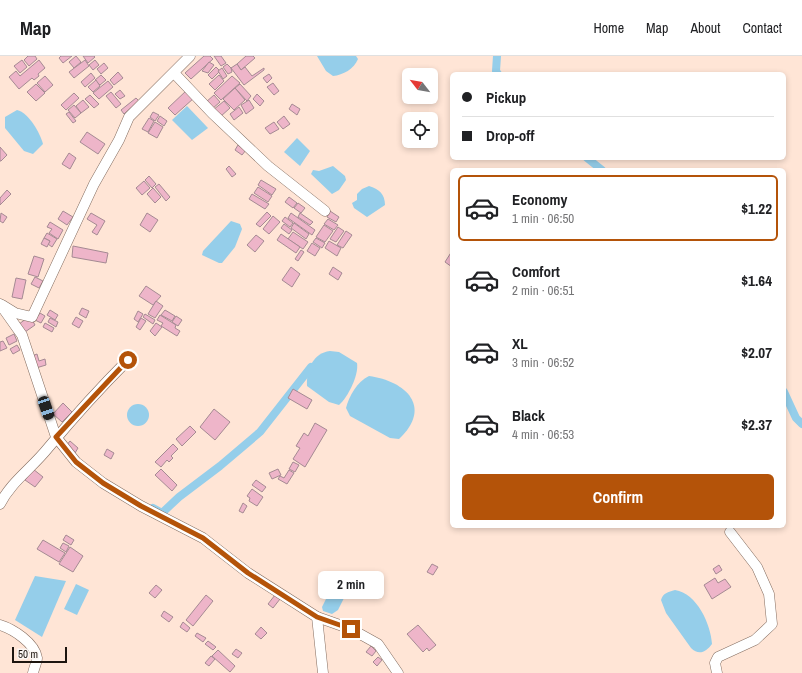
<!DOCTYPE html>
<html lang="en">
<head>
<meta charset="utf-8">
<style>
  :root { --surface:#fff; --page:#f6f6f6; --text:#202124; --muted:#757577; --line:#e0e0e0; --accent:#b45309 }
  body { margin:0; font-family:"Archivo Narrow",sans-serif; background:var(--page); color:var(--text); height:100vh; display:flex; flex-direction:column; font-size:15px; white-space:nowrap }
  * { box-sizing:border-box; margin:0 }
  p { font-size:13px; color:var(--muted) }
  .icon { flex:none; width:22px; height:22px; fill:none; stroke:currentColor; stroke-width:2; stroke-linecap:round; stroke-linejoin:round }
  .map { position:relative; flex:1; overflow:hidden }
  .details { position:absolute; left:450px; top:112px; width:336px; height:360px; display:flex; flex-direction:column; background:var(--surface); border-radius:6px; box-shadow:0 2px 6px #0003 }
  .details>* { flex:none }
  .hud { position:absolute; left:450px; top:16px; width:336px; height:88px; border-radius:6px; box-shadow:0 2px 6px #0003; display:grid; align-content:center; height:88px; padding:0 12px; background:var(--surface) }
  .needle { width:26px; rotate:301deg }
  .tools { position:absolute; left:402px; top:12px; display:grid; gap:8px }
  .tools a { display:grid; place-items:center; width:36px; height:36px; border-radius:6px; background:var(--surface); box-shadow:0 2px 6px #0003; font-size:20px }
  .scale { position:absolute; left:12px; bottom:10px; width:55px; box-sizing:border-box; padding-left:4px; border:2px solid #1d150f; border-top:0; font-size:11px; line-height:14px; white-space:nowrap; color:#1d150f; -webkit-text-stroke:3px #fcf7f4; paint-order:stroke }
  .end { position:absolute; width:18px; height:18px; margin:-9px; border:5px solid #b45309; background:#fff; box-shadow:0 0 0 2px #fff }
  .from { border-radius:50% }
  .bubble { position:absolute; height:28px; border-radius:6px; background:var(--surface); box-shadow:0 2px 6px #0003; font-size:13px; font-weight:700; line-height:28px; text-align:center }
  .car { position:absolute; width:12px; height:24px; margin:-12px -6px; border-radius:5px; box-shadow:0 0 3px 1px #0007; background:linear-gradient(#222 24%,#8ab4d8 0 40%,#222 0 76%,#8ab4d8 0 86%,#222 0) }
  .hud b { display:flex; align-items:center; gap:14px; height:38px; font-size:15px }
  .hud b+b { border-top:1px solid var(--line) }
  .hud i { width:10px; height:10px; background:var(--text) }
  ul { padding:7px 0 0; list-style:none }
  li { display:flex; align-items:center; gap:12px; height:66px; margin:0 8px 6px; padding:0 4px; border:2px solid transparent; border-radius:6px }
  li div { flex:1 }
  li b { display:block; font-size:15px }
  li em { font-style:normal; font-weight:700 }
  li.active { border-color:var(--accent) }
  li>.icon { width:36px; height:36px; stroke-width:1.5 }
  .button { display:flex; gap:8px; margin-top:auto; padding:8px 12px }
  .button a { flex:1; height:46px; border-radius:6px; background:var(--accent); color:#fff; font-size:16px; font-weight:700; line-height:46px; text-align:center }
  header { display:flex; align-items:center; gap:24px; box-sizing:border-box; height:56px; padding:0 20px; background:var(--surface); border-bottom:1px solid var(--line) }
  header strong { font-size:19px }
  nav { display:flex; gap:22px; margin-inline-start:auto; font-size:14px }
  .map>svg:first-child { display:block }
</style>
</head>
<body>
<header>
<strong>Map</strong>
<nav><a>Home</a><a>Map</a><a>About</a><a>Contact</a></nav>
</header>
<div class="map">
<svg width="802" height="617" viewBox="0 0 802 617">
  <rect width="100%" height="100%" fill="#ffe5d6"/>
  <g fill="#95ceea">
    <path d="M317,0H356L358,3C354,13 343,19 333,20L326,15Z"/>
    <path d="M187,50L208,72L192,84L172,64Z"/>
    <path d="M17,54C29,57 40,77 43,88L33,98L24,95L5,72V61Z"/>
    <path d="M297,82L310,95L300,110L284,96Z"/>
    <path d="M333,110L345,120L346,124L339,134L332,138L311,118L313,114L319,115Z"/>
    <path d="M369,130C379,133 385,138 385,149L367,161L354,152L352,147L357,144V138L362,133Z"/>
    <path d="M231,165L240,168L242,173L235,191L222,207H219L202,199L203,195Z"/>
    <path d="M330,295L339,296L357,307C359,319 348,341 339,349L329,346L307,330C306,314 313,297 330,295Z"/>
    <path d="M369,320C406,325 433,351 399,383L390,382L350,360L346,352C349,340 357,326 369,320Z"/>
    <circle cx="138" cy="359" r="11"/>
    <path d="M35,520L66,525L42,581L15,564Z"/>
    <path d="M76,528L89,534L77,559L64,553Z"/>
    <path d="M675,534C697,537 711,569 712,588C706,596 699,600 691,592L666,557L661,544C663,537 668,536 675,534Z"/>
    <path d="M330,535L338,536L344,542L338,554L332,558L323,555L322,551Z"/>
  </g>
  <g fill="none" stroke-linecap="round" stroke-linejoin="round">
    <g stroke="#95ceea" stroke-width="8">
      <path d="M497,0L496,15L498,18"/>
      <path d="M587,102L602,114"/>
      <path d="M784,336L796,362L802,368"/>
      <path d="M153,452L162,457L179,441L220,410L260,376L311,311"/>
    </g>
  </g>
  <g fill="#eeb5c9" stroke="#a58a93">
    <path d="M28,0H35L37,3L29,10L24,4Z"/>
    <path d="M61,0H72L63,7L59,2Z"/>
    <path d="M76,0L81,6L74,12L69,6Z"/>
    <path d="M83,0H94L95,1L88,7Z"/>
    <path d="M204,0H210L213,3L191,23L185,17Z"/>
    <path d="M214,0H221L226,7L221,10Z"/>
    <path d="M246,0H253L255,2L241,14L237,8Z"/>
    <path d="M22,4L27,11L20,17L14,10Z"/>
    <path d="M39,4L45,12L38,18L39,20L34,24L32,22L19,33L9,21L16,15L20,20Z"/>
    <path d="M85,4L89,10L74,22L69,16Z"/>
    <path d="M95,4L99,9L93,14L89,9Z"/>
    <path d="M209,6L214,9L208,17L202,15Z"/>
    <path d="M104,7L108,12L101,18L97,13Z"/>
    <path d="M227,8L231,12L232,16L228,18L223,11Z"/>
    <path d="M237,8L241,14L245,11L252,20L264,12V14L244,29L231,12Z"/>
    <path d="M216,11L220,15L212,23L208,19Z"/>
    <path d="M222,12L227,20L223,23L218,15Z"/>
    <path d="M118,16L123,22L114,29L110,24Z"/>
    <path d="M91,17L95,22L85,31L81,26Z"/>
    <path d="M269,18L272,22L267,27L263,22Z"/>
    <path d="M101,19L106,24L100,29L95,24Z"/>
    <path d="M219,19L224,25L215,34L209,28Z"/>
    <path d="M45,20L53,29L45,36L37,27Z"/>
    <path d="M232,20L240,27L221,44L214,37Z"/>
    <path d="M96,24L100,30L93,36L88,31Z"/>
    <path d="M108,25L113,31L99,43L93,37Z"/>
    <path d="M273,27L279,35L274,39L267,31Z"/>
    <path d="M36,28L45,37L36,45L27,36Z"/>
    <path d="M240,28L251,40L247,45L235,32Z"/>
    <path d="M235,32L245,44L234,54L223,43Z"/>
    <path d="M120,34L125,40L120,43L115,38Z"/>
    <path d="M187,34L194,42L175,59L168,52Z"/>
    <path d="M111,36L121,48L116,52L106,40Z"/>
    <path d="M74,37L79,42L66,54L61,49Z"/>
    <path d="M257,38L264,45L260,50L253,43Z"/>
    <path d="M90,39L99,48L94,52L85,43Z"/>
    <path d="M214,39L220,46L212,53L206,46Z"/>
    <path d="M136,42L139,45L124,58L121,54Z"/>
    <path d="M83,44L89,51L81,57L76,50Z"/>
    <path d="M249,44L254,52L246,58L241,49Z"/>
    <path d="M224,45L230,52L220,61L213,54Z"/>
    <path d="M292,48L300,53L297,59L289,53Z"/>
    <path d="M74,49L81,57L75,62L68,54Z"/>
    <path d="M239,51L243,57L234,64L230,58Z"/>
    <path d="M69,56L76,65L73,67L66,58Z"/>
    <path d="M153,56L159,59L155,65L150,61Z"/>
    <path d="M160,60L167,65L164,70L157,65Z"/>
    <path d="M284,60L290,68L283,73L277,66Z"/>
    <path d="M149,62L154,65L148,76L142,73Z"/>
    <path d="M155,66L163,71L157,82L148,77Z"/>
    <path d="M274,66L279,73L270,78L265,72Z"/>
    <path d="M87,76L105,88L98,98L80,86Z"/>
    <path d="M238,89L246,94L242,99L235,94Z"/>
    <path d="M0,91L7,99L1,105H0Z"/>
    <path d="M69,97L76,102L70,113L62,108Z"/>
    <path d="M229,110L236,118L232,121L226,113Z"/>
    <path d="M149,120L156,128L152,132L145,124Z"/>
    <path d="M261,124L276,133L272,139L258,129Z"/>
    <path d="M144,125L150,132L142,139L136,132Z"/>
    <path d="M159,128L170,141L166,145L155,131Z"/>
    <path d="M258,131L272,140L268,146L254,137Z"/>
    <path d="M153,132L161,141L155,147L147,138Z"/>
    <path d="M7,134L11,138L0,149V142Z"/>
    <path d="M252,138L269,148L265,153L249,143Z"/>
    <path d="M289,141L297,147L293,152L285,146Z"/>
    <path d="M298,147L305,152L301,157L294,152Z"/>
    <path d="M63,155L73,161L67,169L58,163Z"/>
    <path d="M330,155L339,161L336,166L327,161Z"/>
    <path d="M267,156L271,160L260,171L256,168Z"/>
    <path d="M1,157L7,161L3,167L0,165Z"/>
    <path d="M91,157L105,165L97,179L92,176L97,169L87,163Z"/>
    <path d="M147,157L158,164L150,176L140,169Z"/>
    <path d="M291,157L315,174L312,179L288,162Z"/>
    <path d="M300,157L313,166L310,169L298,161Z"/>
    <path d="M273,160L280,166L269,178L263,173Z"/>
    <path d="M285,161L293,167L290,171L282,165Z"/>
    <path d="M328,163L338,169L334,174L324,168Z"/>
    <path d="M50,166L63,174L58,183L49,177L52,173L47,171Z"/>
    <path d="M294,167L309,178L306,183L291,172Z"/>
    <path d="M284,168L292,174L289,178L281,172Z"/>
    <path d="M324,169L333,175L325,186L316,181Z"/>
    <path d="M338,171L344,175L336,186L330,183Z"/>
    <path d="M346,175L352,179L343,192L337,189Z"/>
    <path d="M293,176L308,186L303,193L288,183Z"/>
    <path d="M47,177L57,183L52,191L48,188L50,185L44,182Z"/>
    <path d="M281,178L300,191L296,197L277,184Z"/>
    <path d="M256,179L264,185L255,196L247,189Z"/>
    <path d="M44,182L50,185L47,191L41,188Z"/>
    <path d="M316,182L325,187L322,192L313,186Z"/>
    <path d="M329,185L341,192L337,200L325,192Z"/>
    <path d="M312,187L320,192L315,200L307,195Z"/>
    <path d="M73,190L108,197L106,207L72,201Z"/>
    <path d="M301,194L304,196L298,205L295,203Z"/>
    <path d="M452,195V211L445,206Z"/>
    <path d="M34,200L44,203L38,221L28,218Z"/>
    <path d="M291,211L300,218L292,231L282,224Z"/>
    <path d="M333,211L342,217L338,224L329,218Z"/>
    <path d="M35,221L43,225L39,232L31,228Z"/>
    <path d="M16,222L26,224L22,243L12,241Z"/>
    <path d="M146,230L161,240L153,249L139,240Z"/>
    <path d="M156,245L163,250L155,262L148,258Z"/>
    <path d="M82,252L89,255L86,262L79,258Z"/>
    <path d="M50,254L58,259L55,264L47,259Z"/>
    <path d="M165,254L175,260L172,265L161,259Z"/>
    <path d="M138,255L143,258L138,266L134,263Z"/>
    <path d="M40,257L45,260L41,267L35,264Z"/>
    <path d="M145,258L155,264L153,268L143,261Z"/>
    <path d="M160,259L176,269L175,272L180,275L177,280L161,270L163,267L157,264Z"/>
    <path d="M30,260L35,269L25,276L19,268Z"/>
    <path d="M176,260L182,264L178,270L172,266Z"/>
    <path d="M76,261L83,265L79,272L72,268Z"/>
    <path d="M50,262L58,266L56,271L48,266Z"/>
    <path d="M141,262L146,265L140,274L136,271Z"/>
    <path d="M45,267L54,272L52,276L43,271Z"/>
    <path d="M156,267L162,271L155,280L150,275Z"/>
    <path d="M14,278L17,285L9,289L6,282Z"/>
    <path d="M3,285L7,292L0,295V286Z"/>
    <path d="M17,289L20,294L13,298L10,293Z"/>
    <path d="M37,298L39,305L45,303L46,309L36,312L32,300Z"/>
    <path d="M293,333L312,344L307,353L288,342Z"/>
    <path d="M63,347L72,356L62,366L53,358Z"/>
    <path d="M214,353L230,366L215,384L200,371Z"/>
    <path d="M315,367L327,374L305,411L293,403L300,392L296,390L304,377L308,380Z"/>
    <path d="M190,370L196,376L182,390L176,383Z"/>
    <path d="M70,385L78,392L75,397L66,390Z"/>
    <path d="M173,388L178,393L171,400L173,402L169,406L167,404L161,411L155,406Z"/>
    <path d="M107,393L114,397L111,403L104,399Z"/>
    <path d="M293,406L299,409L295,416L289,413Z"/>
    <path d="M33,413L43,421L35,431L25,424Z"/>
    <path d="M161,413L177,429L172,435L155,419Z"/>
    <path d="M278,413L281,419L272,423L269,417Z"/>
    <path d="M289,414L294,417L287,428L278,423L280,420L284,422Z"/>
    <path d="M256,424L266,431L262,436L252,429Z"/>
    <path d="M252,433L263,441L257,450L249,445L250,442L247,440Z"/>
    <path d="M243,447L247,450L243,457L239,455Z"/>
    <path d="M66,479L74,484L71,489L63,484Z"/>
    <path d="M43,484L65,497L59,506L37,493Z"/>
    <path d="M63,487L69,490L66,496L60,492Z"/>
    <path d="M70,491L83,500L73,516L59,508Z"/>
    <path d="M432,508L438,511L433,519L427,516Z"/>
    <path d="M719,509L722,514L716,518L713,513Z"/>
    <path d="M715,522L718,527L725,523L731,531L712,543L704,529Z"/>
    <path d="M156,529L162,534L155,542L149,537Z"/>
    <path d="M206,539L213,545L193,570L186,564Z"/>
    <path d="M275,539L280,543L273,552L268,548Z"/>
    <path d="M164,555L173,561L169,566L161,560Z"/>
    <path d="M183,566L190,572L187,576L180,571Z"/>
    <path d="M418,569L436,589L429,595L427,592L423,596L407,578Z"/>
    <path d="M261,571L267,577L261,583L255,578Z"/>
    <path d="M197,577L206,582L203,586L195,580Z"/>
    <path d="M208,585L216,591L213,594L205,588Z"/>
    <path d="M371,590L376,595L372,600L366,596Z"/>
    <path d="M236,593L242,597L238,602L232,598Z"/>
    <path d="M218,594L235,610L230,616L212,600Z"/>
    <path d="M211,600L215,603L209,610L205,607Z"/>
    <path d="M378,601L382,604L377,610L373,606Z"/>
  </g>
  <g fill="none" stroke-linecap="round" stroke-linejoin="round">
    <defs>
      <g id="minor">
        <path d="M174,17L212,57L268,110L325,155"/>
        <path d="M0,248L22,279L56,381L76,406L103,427L141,450L203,482L248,517L317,561L323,617"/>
        <path d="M2,249L15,257L32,261L94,128L119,84L129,61L190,0"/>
        <path d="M0,448C11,426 32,412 48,392C73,362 100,332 128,304"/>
        <path d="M317,561L351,573L378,588L398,617"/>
        <path d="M0,569C13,573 35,587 37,602C37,606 34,612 33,617"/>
        <path d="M717,617L715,607L718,601L755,584L772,568L769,538L757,511L730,476"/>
      </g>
    </defs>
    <use href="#minor" stroke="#846d60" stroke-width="11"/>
    <use href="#minor" stroke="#fff" stroke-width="10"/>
  </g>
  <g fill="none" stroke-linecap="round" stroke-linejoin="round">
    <path stroke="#b45309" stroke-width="5" d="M128,304L56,381L76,406L103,427L141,450L203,482L248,517L317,561L351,573"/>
  </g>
</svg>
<div class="tools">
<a><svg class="needle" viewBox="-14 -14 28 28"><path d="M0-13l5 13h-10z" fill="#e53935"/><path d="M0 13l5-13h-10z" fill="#757577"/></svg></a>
<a><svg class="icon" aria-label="locate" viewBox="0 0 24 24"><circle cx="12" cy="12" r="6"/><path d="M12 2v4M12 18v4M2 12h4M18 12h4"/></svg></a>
</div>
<div class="scale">50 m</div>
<i class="end from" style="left:128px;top:304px"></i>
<i class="end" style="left:351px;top:573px"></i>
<div class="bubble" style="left:318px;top:515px;width:66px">2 min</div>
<i class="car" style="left:46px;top:352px;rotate:161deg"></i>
<div class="hud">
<b><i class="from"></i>Pickup</b>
<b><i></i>Drop-off</b>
</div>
<section class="details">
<ul>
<li class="active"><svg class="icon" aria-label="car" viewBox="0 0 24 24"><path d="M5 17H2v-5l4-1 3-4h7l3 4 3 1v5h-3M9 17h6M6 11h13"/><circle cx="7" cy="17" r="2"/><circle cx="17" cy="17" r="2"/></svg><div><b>Economy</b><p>1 min · 06:50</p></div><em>$1.22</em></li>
<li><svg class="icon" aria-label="car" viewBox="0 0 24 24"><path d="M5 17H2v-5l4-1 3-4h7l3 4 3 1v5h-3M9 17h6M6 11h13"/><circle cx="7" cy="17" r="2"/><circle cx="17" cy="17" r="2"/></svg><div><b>Comfort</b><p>2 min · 06:51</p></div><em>$1.64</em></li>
<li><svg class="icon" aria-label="car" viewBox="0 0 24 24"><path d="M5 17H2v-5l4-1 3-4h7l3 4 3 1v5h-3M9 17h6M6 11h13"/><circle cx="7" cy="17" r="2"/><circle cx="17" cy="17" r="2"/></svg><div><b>XL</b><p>3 min · 06:52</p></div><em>$2.07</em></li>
<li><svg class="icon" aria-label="car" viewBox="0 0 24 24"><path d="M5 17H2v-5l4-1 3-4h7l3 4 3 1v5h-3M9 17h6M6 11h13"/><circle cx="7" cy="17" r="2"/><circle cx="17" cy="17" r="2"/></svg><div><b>Black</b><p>4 min · 06:53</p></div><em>$2.37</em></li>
</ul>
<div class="button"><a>Confirm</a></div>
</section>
</div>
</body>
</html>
